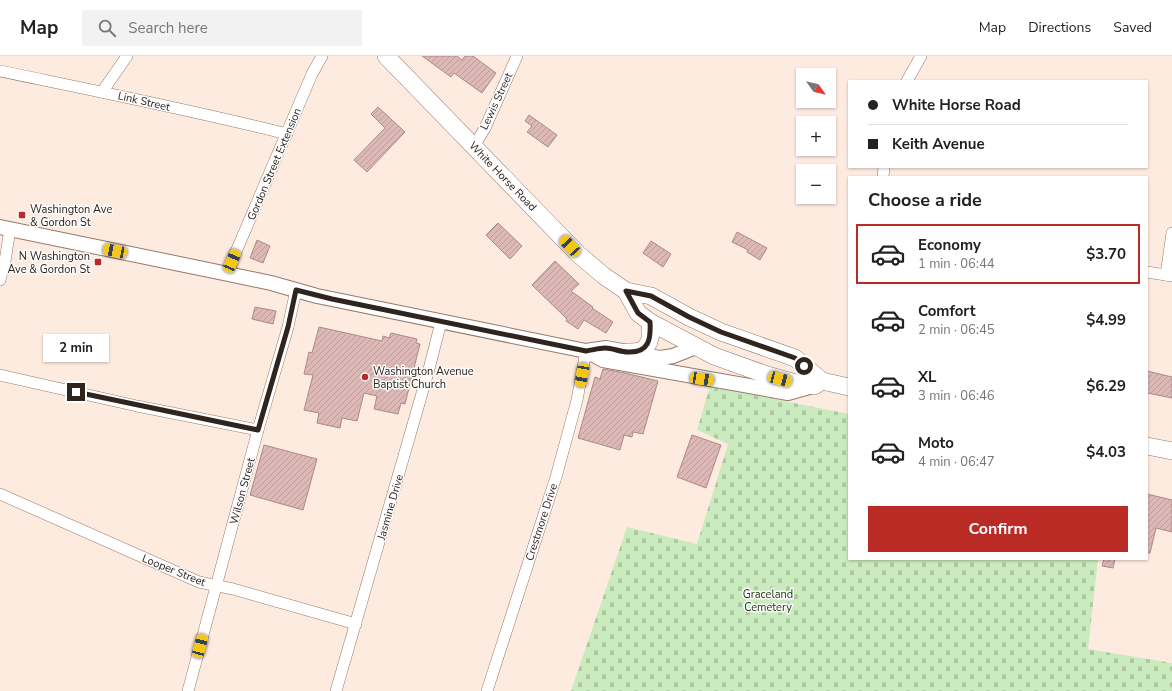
<!DOCTYPE html>
<html lang="en">
<head>
<meta charset="utf-8">
<style>
  :root { --surface:#fff; --page:#f2f2f2; --text:#222; --muted:#767676; --line:#e0e0e0; --accent:#ba2b26 }
  body { margin:0; font-family:"Nunito Sans",sans-serif; background:var(--page); color:var(--text); height:100vh; display:flex; flex-direction:column; font-size:15px; white-space:nowrap }
  * { box-sizing:border-box; margin:0 }
  p { font-size:13px; color:var(--muted) }
  .icon { flex:none; width:22px; height:22px; fill:none; stroke:currentColor; stroke-width:2; stroke-linecap:round; stroke-linejoin:round }
  .map { position:relative; flex:1; overflow:hidden }
  .drawer { position:absolute; left:848px; top:120px; width:300px; height:384px; display:flex; flex-direction:column; background:var(--surface); border-radius:0px; box-shadow:0 1px 3px #0004 }
  .drawer>* { flex:none }
  .banner { position:absolute; left:848px; top:24px; width:300px; height:88px; border-radius:0px; box-shadow:0 1px 3px #0004; display:grid; align-content:center; height:88px; padding:0 20px; background:var(--surface) }
  .needle { width:26px; rotate:124deg }
  .tools { position:absolute; left:796px; top:12px; display:grid; gap:8px }
  .tools a { display:grid; place-items:center; width:40px; height:40px; border-radius:0px; background:var(--surface); box-shadow:0 1px 3px #0004; font-size:20px }
  .end { position:absolute; width:18px; height:18px; margin:-9px; border:5px solid #2f241e; background:#fff; box-shadow:0 0 0 2px #fff }
  .from { border-radius:50% }
  .bubble { position:absolute; height:28px; border-radius:0px; background:var(--surface); box-shadow:0 1px 3px #0004; font-size:13px; font-weight:700; line-height:28px; text-align:center }
  .car { position:absolute; width:12px; height:24px; margin:-12px -6px; border-radius:5px; box-shadow:0 0 3px 1px #0007; background:linear-gradient(#f5c518 24%,#345 0 40%,#f5c518 0 76%,#345 0 86%,#f5c518 0) }
  .banner b { display:flex; align-items:center; gap:14px; height:38px; font-size:15px }
  .banner b+b { border-top:1px solid var(--line) }
  .banner i { width:10px; height:10px; background:var(--text) }
  ul { padding:0; list-style:none }
  li { display:flex; align-items:center; gap:12px; height:60px; margin:0 8px 6px; padding:0 12px; border:2px solid transparent; border-radius:0px }
  li div { flex:1 }
  li b { display:block; font-size:15px }
  li em { font-style:normal; font-weight:700 }
  li.on { border-color:var(--accent) }
  li>.icon { width:36px; height:36px; stroke-width:1.5 }
  h2 { padding:0 20px; font-size:18px; line-height:48px }
  .cta { display:flex; gap:8px; margin-top:auto; padding:8px 20px }
  .cta a { flex:1; height:46px; border-radius:0px; background:var(--accent); color:#fff; font-size:16px; font-weight:700; line-height:46px; text-align:center }
  header { display:flex; align-items:center; gap:24px; box-sizing:border-box; height:56px; padding:0 20px; background:var(--surface); border-bottom:1px solid var(--line) }
  header strong { font-size:19px }
  nav { display:flex; gap:22px; margin-inline-start:auto; font-size:14px }
  .search { width:280px; height:36px; background:var(--page); display:flex; align-items:center; gap:10px; box-sizing:border-box; padding:0 14px; border-radius:0px; color:var(--muted); font-size:15px }
  .map>svg:first-child { display:block }
</style>
</head>
<body>
<header>
<strong>Map</strong>
<div class="search"><svg class="icon" aria-label="search" viewBox="0 0 24 24"><circle cx="10" cy="10" r="6"/><path d="M15 15l6 6"/></svg>Search here</div>
<nav><a>Map</a><a>Directions</a><a>Saved</a></nav>
</header>
<div class="map">
<svg width="1172" height="635" viewBox="0 0 1172 635">
  <defs>
    <pattern id="cemetery-stones" width="16" height="16" patternUnits="userSpaceOnUse"><rect width="16" height="16" fill="#caebbd"/><path d="M2 7V4a2 2 0 0 1 4 0v3zM10 15v-3a2 2 0 0 1 4 0v3z" fill="#aec9a2"/></pattern>
    <pattern id="building-hatch" width="6" height="6" patternUnits="userSpaceOnUse"><rect width="6" height="6" fill="#dcb8b6"/><path d="M-1 1l2-2M0 6l6-6M5 7l2-2" fill="none" stroke="#bd9e9c"/></pattern>
  </defs>
  <rect width="100%" height="100%" fill="#feebe0"/>
  <path fill="url(#cemetery-stones)" d="M710,330L849,358V503H1098L1088,593L1172,607V635H571L627,471L697,488L728,388L697,374Z"/>
  <g fill="url(#building-hatch)" stroke="#ac8a88">
    <path d="M422,0H457L462,4L465,0H473L496,17L482,37L454,17L451,21Z"/>
    <path d="M378,51L405,76L367,116L354,104L385,72L371,58Z"/>
    <path d="M529,59L557,79L548,91L527,76L532,70L525,65Z"/>
    <path d="M498,167L522,190L510,203L486,179Z"/>
    <path d="M737,176L767,192L760,204L747,196L748,194L732,186Z"/>
    <path d="M257,184L270,190L263,207L250,202Z"/>
    <path d="M651,185L671,198L663,211L643,197Z"/>
    <path d="M555,205L579,228L571,235L593,251L592,252L613,266L606,277L584,264L578,273L566,265L567,263L532,229Z"/>
    <path d="M255,251L276,255L273,268L252,263Z"/>
    <path d="M319,271L382,285L383,280L389,282L391,277L417,283L416,287L420,288L405,348L401,347L398,358L374,353L377,340L364,337L357,365L342,362L340,372L317,367L319,357L304,354L313,319L304,318L309,296L312,297Z"/>
    <path d="M603,313L625,317L658,325L643,378L633,376L632,381L624,379L620,394L578,382L595,321L600,323Z"/>
    <path d="M1147,315L1172,321V342L1147,337Z"/>
    <path d="M692,379L721,389L706,432L677,421Z"/>
    <path d="M264,389L317,403L303,454L250,439Z"/>
    <path d="M1147,438L1172,444V476L1156,472L1150,497H1147Z"/>
    <path d="M1104,503H1115L1113,512L1102,510Z"/>
  </g>
  <g fill="none" stroke-linecap="round" stroke-linejoin="round">
    <defs>
      <g id="minor">
        <path d="M0,15C96,35 192,54 287,78"/>
        <path d="M907,25L921,0"/>
        <path d="M102,36L127,0"/>
        <path d="M474,90L485,72L517,0"/>
        <path d="M883,121L884,111"/>
        <path d="M1147,216L1172,220"/>
        <path d="M228,218L232,205L312,18L322,0"/>
        <path d="M1166,219L1172,177"/>
        <path d="M0,224L5,205L10,173"/>
        <path d="M0,319L137,350L258,374"/>
        <path d="M0,438L199,526L233,533L356,568"/>
        <path d="M188,635L258,374L288,271L296,234"/>
        <path d="M336,635L429,313L441,266"/>
        <path d="M487,635L556,421L577,344L586,295"/>
      </g>
      <g id="major">
        <path d="M0,171L228,218L271,227L317,240L586,295L606,292L660,302L673,300L696,291"/>
        <path d="M586,295L603,304L788,337L813,330"/>
      </g>
      <g id="highway">
        <path d="M386,0L578,198L604,220L626,235L651,240L689,261L721,276L795,302L822,325"/>
        <path d="M626,235L638,257L650,266L714,300L767,319L792,326L814,330L822,325"/>
        <path d="M628,296C632,296 638,296 642,294C652,288 651,276 650,266"/>
        <path d="M812,322L822,325L849,331"/>
        <path d="M1147,390L1172,395"/>
      </g>
    </defs>
    <use href="#minor" stroke="#957a6a" stroke-width="12"/>
    <use href="#major" stroke="#957a6a" stroke-width="16"/>
    <use href="#highway" stroke="#957a6a" stroke-width="18"/>
    <use href="#minor" stroke="#fff" stroke-width="11"/>
    <use href="#major" stroke="#fff" stroke-width="14"/>
    <use href="#highway" stroke="#fff" stroke-width="17"/>
  </g>
  <g fill="none" stroke-linecap="round" stroke-linejoin="round">
    <path stroke="#2f241e" stroke-width="5" d="M76,336L258,374L288,271L296,234L332,243L586,295C593,294 599,292 605,292C613,292 620,296 628,296C649,297 651,283 650,266L638,257L626,235L651,240L689,261L721,276L795,302L804,310"/>
  </g>
  <g fill="#ba2b26" stroke="#fcfcfc" stroke-width="1.5">
    <rect x="18" y="155" width="8" height="8" rx="2"/>
    <rect x="94" y="202" width="8" height="8" rx="2"/>
    <circle cx="365" cy="321" r="4"/>
  </g>
  <g text-anchor="middle" stroke-width="3" stroke-linejoin="round" paint-order="stroke">
    <g font-size="11" fill="#2f241e" stroke="#fcfcfc">
      <text transform="translate(144 45) rotate(13)" y="4">Link Street</text>
      <text transform="translate(496 45) rotate(-65)" y="4">Lewis Street</text>
      <text transform="translate(274 108) rotate(-67)" y="4">Gordon Street Extension</text>
      <text transform="translate(503 120) rotate(46)" y="4">White Horse Road</text>
      <text transform="translate(242 435) rotate(-75)" y="4">Wilson Street</text>
      <text transform="translate(390 451) rotate(-74)" y="4">Jasmine Drive</text>
      <text transform="translate(541 466) rotate(-72)" y="4">Crestmore Drive</text>
      <text transform="translate(174 514) rotate(22)" y="4">Looper Street</text>
    </g>
    <g font-size="11" fill="#2f241e" stroke="#fcfcfc" text-anchor="start">
      <text x="30" y="157">Washington Ave<tspan x="30" dy="13">&amp; Gordon St</tspan></text>
      <text x="90" y="204" text-anchor="end">N Washington<tspan x="90" dy="13">Ave &amp; Gordon St</tspan></text>
      <text x="373" y="319">Washington Avenue<tspan x="373" dy="13">Baptist Church</tspan></text>
    </g>
    <g font-size="11" fill="#193709" stroke="#fcfcfc">
      <text x="768" y="542">Graceland<tspan x="768" dy="13">Cemetery</tspan></text>
    </g>
  </g>
</svg>
<div class="tools">
<a><svg class="needle" viewBox="-14 -14 28 28"><path d="M0-13l5 13h-10z" fill="#e53935"/><path d="M0 13l5-13h-10z" fill="#767676"/></svg></a>
<a>+</a>
<a>−</a>
</div>
<i class="end from" style="left:804px;top:310px"></i>
<i class="end" style="left:76px;top:336px"></i>
<div class="bubble" style="left:43px;top:278px;width:66px">2 min</div>
<i class="car" style="left:570px;top:190px;rotate:317deg"></i>
<i class="car" style="left:115px;top:195px;rotate:281deg"></i>
<i class="car" style="left:232px;top:205px;rotate:23deg"></i>
<i class="car" style="left:582px;top:319px;rotate:190deg"></i>
<i class="car" style="left:702px;top:323px;rotate:99deg"></i>
<i class="car" style="left:780px;top:323px;rotate:105deg"></i>
<i class="car" style="left:200px;top:590px;rotate:15deg"></i>
<div class="banner">
<b><i class="from"></i>White Horse Road</b>
<b><i></i>Keith Avenue</b>
</div>
<section class="drawer">
<h2>Choose a ride</h2>
<ul>
<li class="on"><svg class="icon" aria-label="car" viewBox="0 0 24 24"><path d="M5 17H2v-5l4-1 3-4h7l3 4 3 1v5h-3M9 17h6M6 11h13"/><circle cx="7" cy="17" r="2"/><circle cx="17" cy="17" r="2"/></svg><div><b>Economy</b><p>1 min · 06:44</p></div><em>$3.70</em></li>
<li><svg class="icon" aria-label="car" viewBox="0 0 24 24"><path d="M5 17H2v-5l4-1 3-4h7l3 4 3 1v5h-3M9 17h6M6 11h13"/><circle cx="7" cy="17" r="2"/><circle cx="17" cy="17" r="2"/></svg><div><b>Comfort</b><p>2 min · 06:45</p></div><em>$4.99</em></li>
<li><svg class="icon" aria-label="car" viewBox="0 0 24 24"><path d="M5 17H2v-5l4-1 3-4h7l3 4 3 1v5h-3M9 17h6M6 11h13"/><circle cx="7" cy="17" r="2"/><circle cx="17" cy="17" r="2"/></svg><div><b>XL</b><p>3 min · 06:46</p></div><em>$6.29</em></li>
<li><svg class="icon" aria-label="car" viewBox="0 0 24 24"><path d="M5 17H2v-5l4-1 3-4h7l3 4 3 1v5h-3M9 17h6M6 11h13"/><circle cx="7" cy="17" r="2"/><circle cx="17" cy="17" r="2"/></svg><div><b>Moto</b><p>4 min · 06:47</p></div><em>$4.03</em></li>
</ul>
<div class="cta"><a>Confirm</a></div>
</section>
</div>
</body>
</html>
